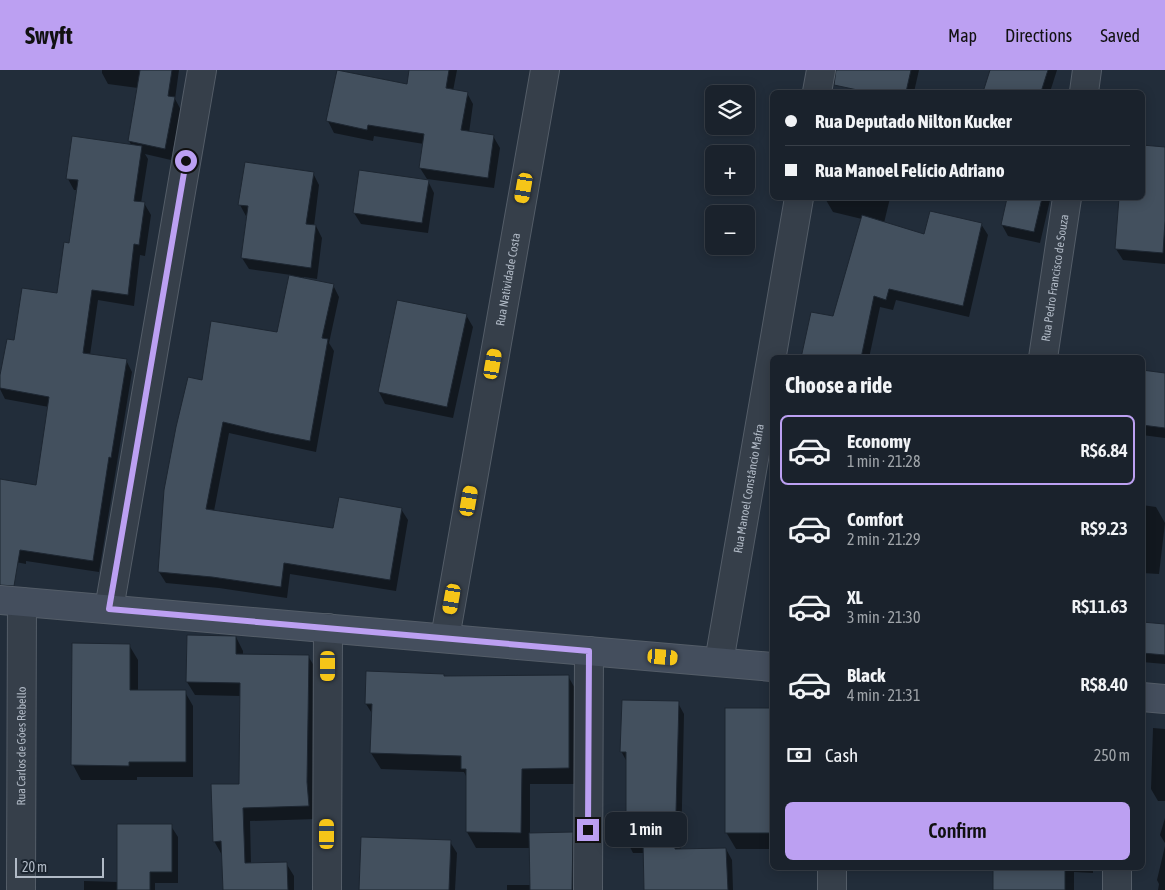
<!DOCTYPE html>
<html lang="en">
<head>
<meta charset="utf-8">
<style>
  :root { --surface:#1a222c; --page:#232a34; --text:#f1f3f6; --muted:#9fa4a9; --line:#383f48; --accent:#bca0f2 }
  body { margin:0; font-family:"Asap Condensed",sans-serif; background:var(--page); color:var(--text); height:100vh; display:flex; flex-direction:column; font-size:19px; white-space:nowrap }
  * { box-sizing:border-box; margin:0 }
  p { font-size:16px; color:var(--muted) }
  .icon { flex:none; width:28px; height:28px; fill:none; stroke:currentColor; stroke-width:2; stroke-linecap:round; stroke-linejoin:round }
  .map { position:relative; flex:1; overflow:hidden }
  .sheet { position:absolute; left:770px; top:285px; width:375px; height:515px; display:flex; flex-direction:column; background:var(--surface); border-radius:8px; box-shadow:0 2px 12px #0003,0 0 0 1px var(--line) }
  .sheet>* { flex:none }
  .top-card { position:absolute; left:770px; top:20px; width:375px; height:110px; border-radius:8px; box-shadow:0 2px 12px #0003,0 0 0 1px var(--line); display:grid; align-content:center; height:110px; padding:0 15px; background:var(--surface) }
  .tools { position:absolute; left:705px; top:15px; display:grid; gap:10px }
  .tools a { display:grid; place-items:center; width:50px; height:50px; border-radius:8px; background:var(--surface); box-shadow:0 2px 12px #0003,0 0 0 1px var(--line); font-size:25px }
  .scale { position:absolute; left:15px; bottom:12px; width:89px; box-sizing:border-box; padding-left:5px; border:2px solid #b1bac6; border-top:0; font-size:14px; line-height:18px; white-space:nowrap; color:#b1bac6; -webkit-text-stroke:4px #1b242f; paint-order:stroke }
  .end { position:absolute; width:22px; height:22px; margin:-11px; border:6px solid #bca0f2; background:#111; box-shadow:0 0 0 2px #111 }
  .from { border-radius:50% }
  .bubble { position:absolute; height:35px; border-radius:8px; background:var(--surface); box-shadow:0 2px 12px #0003,0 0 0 1px var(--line); font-size:16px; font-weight:600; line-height:35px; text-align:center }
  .car { position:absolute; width:15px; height:30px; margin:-15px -8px; border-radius:6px; box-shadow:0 0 4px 1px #0007; background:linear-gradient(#f5c518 24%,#345 0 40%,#f5c518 0 76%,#345 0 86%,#f5c518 0) }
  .top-card b { display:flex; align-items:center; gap:18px; height:48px; font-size:19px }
  .top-card b+b { border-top:1px solid var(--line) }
  .top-card i { width:12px; height:12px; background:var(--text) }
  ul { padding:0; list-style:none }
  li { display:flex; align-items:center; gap:15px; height:70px; margin:0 10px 8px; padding:0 5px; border:2px solid transparent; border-radius:8px }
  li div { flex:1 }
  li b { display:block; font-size:19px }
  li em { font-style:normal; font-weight:600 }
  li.on { border-color:var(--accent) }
  li>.icon { width:45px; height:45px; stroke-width:1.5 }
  h2 { padding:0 15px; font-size:22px; line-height:60px }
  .pay { display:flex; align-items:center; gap:12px; height:55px; padding:0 15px; font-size:19px }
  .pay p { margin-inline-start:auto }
  .button { display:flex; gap:10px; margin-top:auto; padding:10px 15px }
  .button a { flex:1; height:58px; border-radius:8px; background:var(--accent); color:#111; font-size:20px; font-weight:600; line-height:58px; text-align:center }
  header { display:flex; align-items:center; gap:30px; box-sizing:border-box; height:70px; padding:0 25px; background:var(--accent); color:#111 }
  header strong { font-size:24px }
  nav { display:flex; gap:28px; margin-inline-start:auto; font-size:18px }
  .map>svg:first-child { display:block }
</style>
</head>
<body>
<header>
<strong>Swyft</strong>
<nav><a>Map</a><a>Directions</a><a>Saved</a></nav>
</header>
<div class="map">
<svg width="1165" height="820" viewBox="0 0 1165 820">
  <rect width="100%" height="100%" fill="#222d3a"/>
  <g fill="#0007">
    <path d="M102,0H179L175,29L181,40L171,90L145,84L148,89L141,133H144L151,145L145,186L140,185L134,236L98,230L90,285L126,290L132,302L99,502L26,491V494L0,489V410L37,417L49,337L5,329L0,319V312L15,271L58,224L70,174L78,120H74L68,109L132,76L129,71L138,18L108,14L102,3Z"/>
    <path d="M410,0H457L453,21L467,23L473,34L469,63L493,66L500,78L494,118L427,109L420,98L424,74L374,66L373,71L334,63L328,51L408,16Z"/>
    <path d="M857,0H919L914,22H852Z"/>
    <path d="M994,0H1057L1050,22H984L988,10Z"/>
    <path d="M1165,78V194L1123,190L1116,179L1120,128H1142Z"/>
    <path d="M313,103L319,115L314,156H316L322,168L317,209L304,207V209L333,215L339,227L329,273L334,281L316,382L229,363L214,441L334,459L401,439L408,450L396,521L290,504L287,528L219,518L166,513L159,502L203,312L278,263L291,205L249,199L242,188L248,146H246L240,135Z"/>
    <path d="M428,111L434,123L428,163L361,154L354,143Z"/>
    <path d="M827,128H890L884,153L925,165L981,154L988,165L969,247L896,230L893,240L880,237L869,288H802L833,248L862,149L833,142L826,130Z"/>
    <path d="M1008,128H1049L1050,130L1040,173L1008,166L1002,155Z"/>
    <path d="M398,231L466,245L473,257L453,348L385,334L379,322Z"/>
    <path d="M1142,301L1165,304V368L1142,365Z"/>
    <path d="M1142,435L1156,437L1165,453L1159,504L1142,503Z"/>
    <path d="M1142,553L1165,555V594L1142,592Z"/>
    <path d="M236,567L243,581V585L308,586L316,599V749L250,751L251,794L286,793L294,806V820H224L222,785L214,771L240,715L241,626L195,625L187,612Z"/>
    <path d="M129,575L138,590V622H185L193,636V707H137V710H81L73,695Z"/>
    <path d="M568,606L577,622L578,714H530V764L572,763L578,775L579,820H507V815H532L530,778H476L467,762V708L464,702L381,699L371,683L373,645L366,634L445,607Z"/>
    <path d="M678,633L684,644L681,780L726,779L732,790L733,820H645L644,783H633L627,771V692L621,681Z"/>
    <path d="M727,639L772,640V779H736L726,762Z"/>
    <path d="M1153,658L1165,659V731H1158L1151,719Z"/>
    <path d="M1165,748V773L1160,765Z"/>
    <path d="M171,756L178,767V813H155V820H84V811L118,812Z"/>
    <path d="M450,772L457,783L455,820H361Z"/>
    <path d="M1165,776V820H1158L1159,814L1157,810Z"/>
    <path d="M994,798H1093V803L1074,802V820H994Z"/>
  </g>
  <g fill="#43505e" stroke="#1d2631">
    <path d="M140,0H172L168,26L175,27L165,79L128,71Z"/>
    <path d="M337,0L407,14L409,0H449L446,18L468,22L461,60L494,65L488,108L419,98L424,64L368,55L367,60L326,51Z"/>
    <path d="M836,0H911L906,22H867L834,15Z"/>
    <path d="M990,0H1048L1041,22H983Z"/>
    <path d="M72,66L142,76L134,131L145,132L139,175L134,174L128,225L92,220L83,283L127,289L111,388L109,387L93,491L20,480L14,516L0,515V409L36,415L49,327L0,318V305L7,269L14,270L22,218L57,223L64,172L69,173L78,110L66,109Z"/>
    <path d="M1142,75L1165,77V151L1163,183L1115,179L1119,128H1142Z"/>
    <path d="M245,92L314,102L306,154L316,155L311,198L241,188L248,136L238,135Z"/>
    <path d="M359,100L429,110L422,153L353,143Z"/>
    <path d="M1007,128H1042L1034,162L1001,155Z"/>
    <path d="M930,141L982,153L963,236L889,219L886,230L874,226L861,288H801L811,242L833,246L862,145L924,164Z"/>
    <path d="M289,205L334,214L322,268L328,269L310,371L269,363L223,352L206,439L333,458L339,427L402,438L390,510L284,493L281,517L212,507L158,502L164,420L176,357L188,307L202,310L211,251L277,262Z"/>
    <path d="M397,230L467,244L447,337L378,322Z"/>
    <path d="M1142,300L1165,303V358L1142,355Z"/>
    <path d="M1142,552L1165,554V585L1142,583Z"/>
    <path d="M187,565L236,566V584L309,585L307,712L309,736L243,738L245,793L287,792L288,820H223L221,771L213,772L211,714H239L240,613L186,612Z"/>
    <path d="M72,573L130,574V620H186V692H129V696L71,695Z"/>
    <path d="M366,601L444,604V606L569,605V698L522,699L521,763L466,762V699H461V686L370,683L372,634H365Z"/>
    <path d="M622,630L679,631L675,779L726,778L728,820H644L643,772H626V682H620Z"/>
    <rect x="725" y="638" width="47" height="125"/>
    <path d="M117,754H172V802H150V820H117Z"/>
    <path d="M573,762L572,820H530L529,763Z"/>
    <path d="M361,767L451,770L449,820H359Z"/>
    <rect x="993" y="798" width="72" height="22"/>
  </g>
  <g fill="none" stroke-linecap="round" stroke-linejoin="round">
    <defs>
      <g id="minor">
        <path d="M817,22L821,0"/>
        <path d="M1084,22L1087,0"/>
        <path id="s1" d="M1043,288L1067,128"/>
        <path d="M109,539L202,0"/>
        <path id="s2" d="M445,568L545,0"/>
        <path id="s3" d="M719,592L799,128"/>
        <path id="s4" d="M21,820L22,532"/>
        <path d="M327,820L328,558"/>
        <path d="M588,820L589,581"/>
        <path d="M1117,820V798"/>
      </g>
      <path id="tertiary" d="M832,798V820"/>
      <g id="secondary">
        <path d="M0,530L772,597"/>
        <path d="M1142,627L1165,629"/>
      </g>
    </defs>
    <use href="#minor" stroke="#545d68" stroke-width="30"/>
    <use href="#tertiary" stroke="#545d68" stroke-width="30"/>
    <use href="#secondary" stroke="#545d68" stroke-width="30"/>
    <use href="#minor" stroke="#363f4a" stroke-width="28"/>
    <use href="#tertiary" stroke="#363f4a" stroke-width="28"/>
    <use href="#secondary" stroke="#444e5d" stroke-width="28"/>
  </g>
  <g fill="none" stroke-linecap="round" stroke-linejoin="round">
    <path stroke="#bca0f2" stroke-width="6" d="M186,91L109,539L589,581L588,760"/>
  </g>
  <g text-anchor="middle" stroke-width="5" stroke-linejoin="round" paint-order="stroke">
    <g font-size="12" fill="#b1bac6" stroke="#1b242f">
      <text dy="4" stroke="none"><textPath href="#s1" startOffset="81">Rua Pedro Francisco de Souza</textPath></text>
      <text dy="4" stroke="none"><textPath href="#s2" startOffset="364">Rua Natividade Costa</textPath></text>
      <text dy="4" stroke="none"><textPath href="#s3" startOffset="176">Rua Manoel Constâncio Mafra</textPath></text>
      <text dy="4" stroke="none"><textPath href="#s4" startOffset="144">Rua Carlos de Góes Rebello</textPath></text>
    </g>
  </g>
</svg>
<div class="tools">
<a><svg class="icon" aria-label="layers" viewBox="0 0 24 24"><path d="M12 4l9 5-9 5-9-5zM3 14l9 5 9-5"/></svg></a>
<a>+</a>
<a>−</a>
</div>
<div class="scale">20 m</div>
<i class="end from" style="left:186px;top:91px"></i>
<i class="end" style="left:588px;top:760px"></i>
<div class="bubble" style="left:605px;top:742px;width:82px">1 min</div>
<i class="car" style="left:524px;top:118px;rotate:190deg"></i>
<i class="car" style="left:493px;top:294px;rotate:10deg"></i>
<i class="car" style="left:469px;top:431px;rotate:10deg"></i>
<i class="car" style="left:452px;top:529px;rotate:190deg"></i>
<i class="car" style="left:663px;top:587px;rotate:95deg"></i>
<i class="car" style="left:328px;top:596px;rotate:180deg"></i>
<i class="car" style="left:327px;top:764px;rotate:0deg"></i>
<div class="top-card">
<b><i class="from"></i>Rua Deputado Nilton Kucker</b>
<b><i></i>Rua Manoel Felício Adriano</b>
</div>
<section class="sheet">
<h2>Choose a ride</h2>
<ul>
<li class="on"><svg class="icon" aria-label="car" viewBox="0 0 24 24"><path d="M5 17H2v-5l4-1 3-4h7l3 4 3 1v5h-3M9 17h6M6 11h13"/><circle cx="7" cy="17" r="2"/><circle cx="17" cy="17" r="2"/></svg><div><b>Economy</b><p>1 min · 21:28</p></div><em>R$6.84</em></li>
<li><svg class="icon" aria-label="car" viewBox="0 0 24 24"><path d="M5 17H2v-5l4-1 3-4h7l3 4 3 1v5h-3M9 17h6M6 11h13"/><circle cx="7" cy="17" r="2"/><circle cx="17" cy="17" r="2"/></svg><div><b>Comfort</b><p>2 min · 21:29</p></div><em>R$9.23</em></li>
<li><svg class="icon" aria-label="car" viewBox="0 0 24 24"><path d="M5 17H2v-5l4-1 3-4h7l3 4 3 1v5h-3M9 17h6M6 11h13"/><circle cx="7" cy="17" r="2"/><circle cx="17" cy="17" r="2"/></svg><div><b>XL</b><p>3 min · 21:30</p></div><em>R$11.63</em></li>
<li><svg class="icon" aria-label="car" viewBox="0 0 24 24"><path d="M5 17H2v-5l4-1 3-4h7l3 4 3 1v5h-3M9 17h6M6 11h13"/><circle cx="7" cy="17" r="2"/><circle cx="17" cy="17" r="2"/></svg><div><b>Black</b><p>4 min · 21:31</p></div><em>R$8.40</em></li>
</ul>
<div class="pay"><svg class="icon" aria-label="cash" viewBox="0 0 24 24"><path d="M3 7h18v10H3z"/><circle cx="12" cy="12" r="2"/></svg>Cash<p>250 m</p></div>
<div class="button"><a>Confirm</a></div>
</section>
</div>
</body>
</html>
